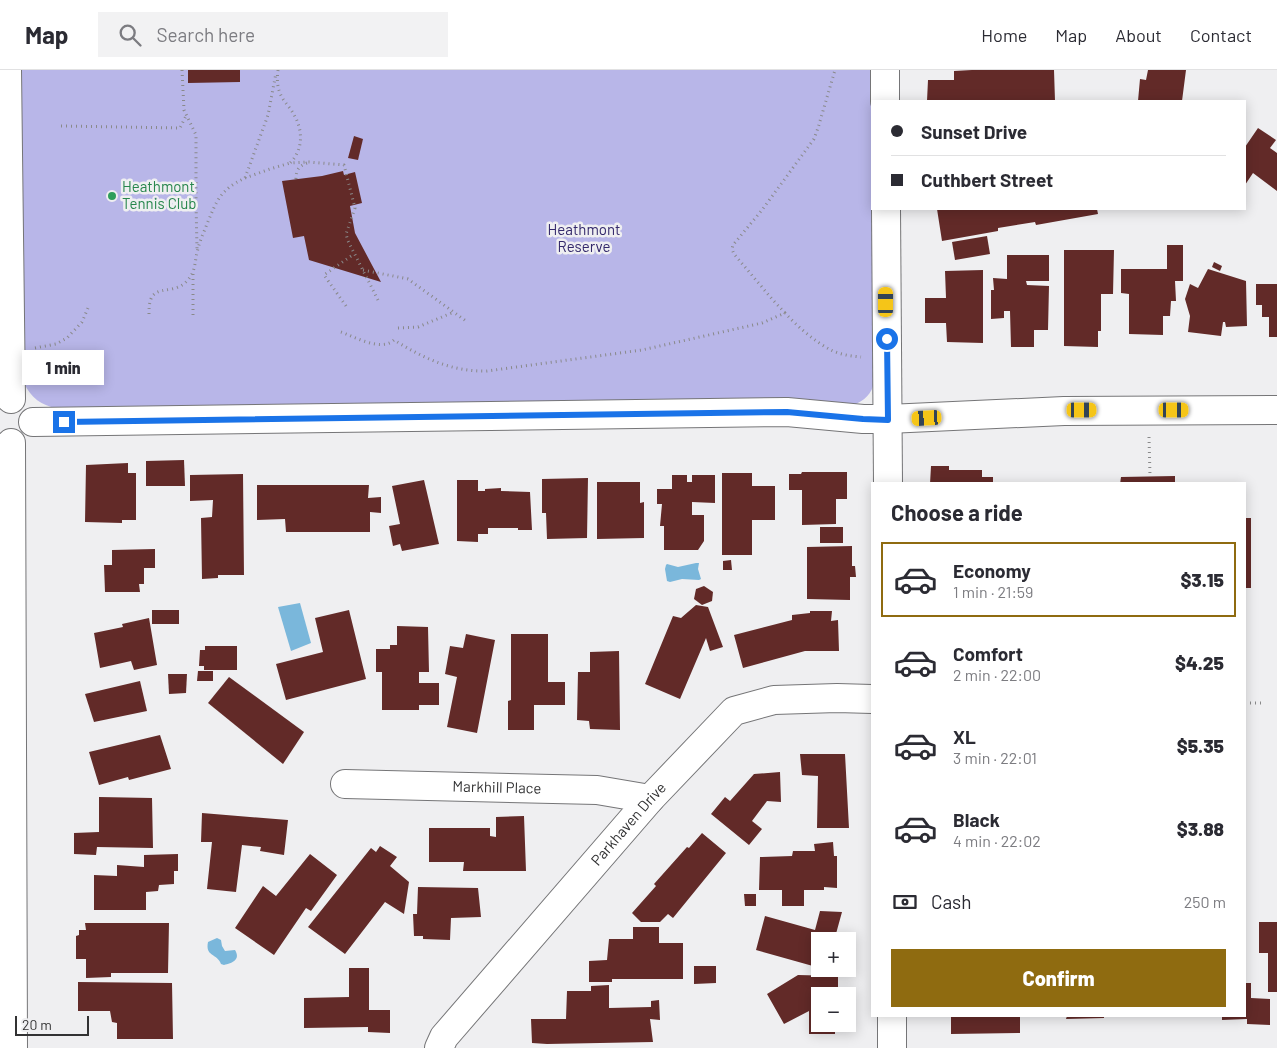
<!DOCTYPE html>
<html lang="en">
<head>
<meta charset="utf-8">
<style>
  :root { --surface:#fff; --page:#f2f2f3; --text:#2b2b33; --muted:#7c7c81; --line:#e1e1e2; --accent:#8f6b10 }
  body { margin:0; font-family:Barlow,sans-serif; background:var(--page); color:var(--text); height:100vh; display:flex; flex-direction:column; font-size:19px; white-space:nowrap }
  * { box-sizing:border-box; margin:0 }
  p { font-size:16px; color:var(--muted) }
  .icon { flex:none; width:28px; height:28px; fill:none; stroke:currentColor; stroke-width:2; stroke-linecap:round; stroke-linejoin:round }
  .map { position:relative; flex:1; overflow:hidden }
  .details { position:absolute; left:871px; top:412px; width:375px; height:535px; display:flex; flex-direction:column; background:var(--surface); border-radius:0px; box-shadow:0 2px 12px #0003 }
  .details>* { flex:none }
  .guide { position:absolute; left:871px; top:30px; width:375px; height:110px; border-radius:0px; box-shadow:0 2px 12px #0003; display:grid; align-content:center; height:110px; padding:0 20px; background:var(--surface) }
  .tools { position:absolute; left:811px; top:862px; display:grid; gap:10px }
  .tools a { display:grid; place-items:center; width:45px; height:45px; border-radius:0px; background:var(--surface); box-shadow:0 2px 12px #0003; font-size:25px }
  .scale { position:absolute; left:15px; bottom:12px; width:74px; box-sizing:border-box; padding-left:5px; border:2px solid #323233; border-top:0; font-size:14px; line-height:18px; white-space:nowrap; color:#323233; -webkit-text-stroke:4px #efeff1; paint-order:stroke }
  .end { position:absolute; width:22px; height:22px; margin:-11px; border:6px solid #1a73e8; background:#fff; box-shadow:0 0 0 2px #fff }
  .from { border-radius:50% }
  .bubble { position:absolute; height:35px; border-radius:0px; background:var(--surface); box-shadow:0 2px 12px #0003; font-size:16px; font-weight:800; line-height:35px; text-align:center }
  .car { position:absolute; width:15px; height:30px; margin:-15px -8px; border-radius:6px; box-shadow:0 0 4px 1px #0007; background:linear-gradient(#f5c518 24%,#345 0 40%,#f5c518 0 76%,#345 0 86%,#f5c518 0) }
  .guide b { display:flex; align-items:center; gap:18px; height:48px; font-size:19px }
  .guide b+b { border-top:1px solid var(--line) }
  .guide i { width:12px; height:12px; background:var(--text) }
  ul { padding:0; list-style:none }
  li { display:flex; align-items:center; gap:15px; height:75px; margin:0 10px 8px; padding:0 10px; border:2px solid transparent; border-radius:0px }
  li div { flex:1 }
  li b { display:block; font-size:19px }
  li em { font-style:normal; font-weight:800 }
  li.on { border-color:var(--accent) }
  li>.icon { width:45px; height:45px; stroke-width:1.5 }
  h2 { padding:0 20px; font-size:22px; line-height:60px }
  .pay { display:flex; align-items:center; gap:12px; height:55px; padding:0 20px; font-size:19px }
  .pay p { margin-inline-start:auto }
  .button { display:flex; gap:10px; margin-top:auto; padding:10px 20px }
  .button a { flex:1; height:58px; border-radius:0px; background:var(--accent); color:#fff; font-size:20px; font-weight:800; line-height:58px; text-align:center }
  header { display:flex; align-items:center; gap:30px; box-sizing:border-box; height:70px; padding:0 25px; background:var(--surface); border-bottom:1px solid var(--line) }
  header strong { font-size:24px }
  nav { display:flex; gap:28px; margin-inline-start:auto; font-size:18px }
  .search { width:350px; height:45px; background:var(--page); display:flex; align-items:center; gap:12px; box-sizing:border-box; padding:0 18px; border-radius:0px; color:var(--muted); font-size:19px }
  .map>svg:first-child { display:block }
</style>
</head>
<body>
<header>
<strong>Map</strong>
<div class="search"><svg class="icon" aria-label="search" viewBox="0 0 24 24"><circle cx="10" cy="10" r="6"/><path d="M15 15l6 6"/></svg>Search here</div>
<nav><a>Home</a><a>Map</a><a>About</a><a>Contact</a></nav>
</header>
<div class="map">
<svg width="1277" height="978" viewBox="0 0 1277 978">
  <rect width="100%" height="100%" fill="#efeff1"/>
  <path fill="#b8b6e8" d="M21,0H873L872,139L875,311C871,325 865,330 852,336L58,339C41,335 31,328 24,313Z"/>
  <g fill="#7ab7db">
    <path d="M696,493H699L698,499L701,509L699,510L682,509L670,512L667,511L665,499L666,495L667,494L678,497Z"/>
    <path d="M300,533L311,573L291,581L278,537Z"/>
    <path d="M217,868L221,870L222,876L225,881L235,880C241,890 232,893 224,895L221,894C217,883 205,887 208,872Z"/>
  </g>
  <g fill="#622a28">
    <path d="M188,0H240V12L188,13Z"/>
    <path d="M972,0H1054L1055,31H927L928,10H954V1Z"/>
    <path d="M1148,0H1186L1182,31H1138L1140,9L1146,10Z"/>
    <path d="M1258,58L1276,70L1270,78L1277,83V121L1253,103L1245,115V77Z"/>
    <path d="M354,66L363,69L358,90L348,88Z"/>
    <path d="M343,101L344,105L355,102L362,133L350,136L355,163L381,212L309,190L304,166L293,168L282,111L322,106Z"/>
    <path d="M937,139H1097L1098,144L1036,155L1035,152L998,158V161L942,171Z"/>
    <path d="M987,166L990,184L955,190L952,172Z"/>
    <path d="M1167,175H1183V211H1175L1176,231H1171L1170,246H1163V265L1129,264V224L1121,223V199H1167Z"/>
    <path d="M1064,180H1114L1113,224H1101V261H1098V277L1064,276Z"/>
    <path d="M1007,185H1049V211H1026L1027,215L1049,216L1048,260H1034V277H1011L1010,241H1004V248L991,249V220H994L993,208L1007,209Z"/>
    <path d="M1214,192L1222,196L1220,201L1212,197Z"/>
    <path d="M1208,199L1246,211L1247,256L1226,257L1225,252H1223L1221,266L1188,262L1190,246L1185,229L1190,214L1198,218Z"/>
    <path d="M983,200V273L947,272L946,253H925V228H946L945,201Z"/>
    <path d="M1256,214H1277V267H1269V247H1262V235H1256Z"/>
    <path d="M184,390L185,416H146V391Z"/>
    <path d="M128,393V403H136V450H122V453L85,452L86,395Z"/>
    <path d="M931,396H949V400H982V407H993V414H930Z"/>
    <path d="M802,402H847V429H836V454L802,455V420H789V404H801Z"/>
    <path d="M722,403H752V416H775V450H752V485H722Z"/>
    <path d="M243,404L244,505H218V508L202,509L201,448L212,447L213,430L190,431V405Z"/>
    <path d="M672,405H687V412H692V405H715V433L692,432V445H704V471L698,480H664V456H660L662,434H657V419H672Z"/>
    <path d="M1175,406V414H1120L1121,407Z"/>
    <path d="M588,408L587,468L547,469L546,443H542V409Z"/>
    <path d="M424,410L439,474L402,481L400,474L393,476L389,456L400,454L392,416Z"/>
    <path d="M457,410H478V421H485V419L501,418V421L530,422L532,460H518V458H488V464H478V472L457,471Z"/>
    <path d="M597,412H640V433L644,432V468L597,469Z"/>
    <path d="M257,415H369L368,428L381,427V443L370,442V462H286L285,449L257,450Z"/>
    <rect x="1245" y="448" width="6" height="70"/>
    <rect x="820" y="457" width="23" height="16"/>
    <path d="M852,476V496H855L856,507H850V530L807,529V477Z"/>
    <path d="M155,479V498H144V514H139L140,522H105L104,495H112V480Z"/>
    <path d="M731,490L732,500H723V491Z"/>
    <path d="M704,516L713,522L712,531L702,535L694,529L696,519Z"/>
    <path d="M696,535L708,537L723,577L710,581L706,568L680,629L645,614L673,546L681,548Z"/>
    <rect x="152" y="540" width="27" height="14"/>
    <path d="M349,540L366,609L286,630L276,594L323,582L315,548Z"/>
    <path d="M810,541H832L831,551L838,550L839,581H805L743,598L734,565L792,550V545L810,543Z"/>
    <path d="M149,548L157,595L134,600L131,591L100,598L94,563L123,557L122,554Z"/>
    <path d="M397,556L428,557L429,602H419V613H439V635H419V640H382V602H376V579H390V575H397Z"/>
    <path d="M466,564L495,570L477,663L447,657L457,607L445,604L450,576L463,578Z"/>
    <path d="M511,564H548V612H565V635H534V660H508V631L511,630Z"/>
    <path d="M205,576H237V600H204V596H199L200,580H205Z"/>
    <path d="M619,581L620,660L590,659L589,651L577,650L578,602H590V582Z"/>
    <path d="M198,601H213V611H197Z"/>
    <path d="M168,604H187L186,623L169,624Z"/>
    <path d="M229,607L304,662L283,694L208,633Z"/>
    <path d="M140,611L147,641L94,652L85,624Z"/>
    <path d="M160,665L171,699L129,710L128,707L99,715L89,682Z"/>
    <path d="M800,684H845L849,758H817L818,706L802,705Z"/>
    <path d="M780,702L781,732L767,731L752,751L762,759L749,775L711,744L725,727L730,731L754,704Z"/>
    <path d="M99,727L152,728L153,778L97,777L96,785L74,784V763L99,762Z"/>
    <path d="M202,743L288,750L284,785L260,781L261,777L242,775L236,822L207,819L212,772H201Z"/>
    <path d="M524,746L526,801H463L464,792H429V758H490V766L496,767V747Z"/>
    <path d="M702,763L726,783L673,848L668,844L660,852H641L632,843L656,816L654,814L687,777L689,778Z"/>
    <path d="M833,772L834,786H837V818L824,817V820H804V836H782V820H759L760,787L792,786L793,781H815L814,774Z"/>
    <path d="M380,776L397,787L390,796L409,812L404,844L385,832L345,884L308,857L371,778L376,782Z"/>
    <path d="M178,784V801H174V814L159,815L158,821L146,822V840H94V805L117,806V795L144,797V785Z"/>
    <path d="M310,784L337,805L311,841L306,838L274,885L235,858L263,816L276,826Z"/>
    <path d="M418,817L478,818L481,847L451,848L450,870L423,869V866H414L413,844H417Z"/>
    <path d="M744,824H756V836H745Z"/>
    <path d="M820,841L842,842L834,871H820V898L756,880L765,846L815,860Z"/>
    <path d="M1259,852H1277V922H1268V883H1259Z"/>
    <path d="M85,853H169L168,903H111V907L86,908V889H76V866L79,865V860H86Z"/>
    <path d="M633,857H659V873H683V909H612V912H589V891L607,890L609,869H633Z"/>
    <path d="M694,896H716V913L694,914Z"/>
    <path d="M349,898H369V940H390V963L368,962V957L304,958V928L349,927Z"/>
    <path d="M798,905L838,906V926H820V954H835V964H809V941L784,954L767,924Z"/>
    <path d="M78,912L172,913L173,969H117V953L112,952L110,941H78Z"/>
    <path d="M1245,913H1251V928L1270,929V955L1247,954V949L1222,950V946H1245Z"/>
    <path d="M609,915V938L651,937V931L659,930L660,950L650,949L653,972L547,974L532,973L531,949H566L567,921H591V916Z"/>
    <path d="M951,946H1020V963L951,964Z"/>
    <path d="M1067,946H1104V948L1066,949Z"/>
  </g>
  <g fill="none" stroke-linecap="round" stroke-linejoin="round">
    <defs>
      <g id="minor">
        <path d="M7,0L11,329"/>
        <path d="M885,0V31"/>
        <path d="M886,139L888,414"/>
        <path d="M33,352L787,342L863,349H888L1064,341L1277,340"/>
        <path d="M11,373L13,978"/>
        <path id="s1" d="M345,714L597,720L650,729"/>
        <path d="M892,946V978"/>
        <path id="s2" d="M439,978L444,967L650,729L734,641L774,630L837,628L872,629"/>
      </g>
    </defs>
    <use href="#minor" stroke="#757577" stroke-width="30"/>
    <g stroke="#89898a" stroke-width="3" stroke-dasharray="1 4" stroke-linecap="butt">
      <path d="M182,0L184,40L196,65V133L197,179"/>
      <path d="M278,0C277,8 277,16 280,23C283,31 289,36 293,43C303,59 304,79 290,93L309,92L344,95L355,138L346,164L348,171L378,230"/>
      <path d="M61,56L180,58L186,46"/>
      <path d="M245,108L270,99L290,93"/>
      <path d="M296,109C296,100 299,96 307,93"/>
      <path d="M363,200L408,209L466,251"/>
      <path d="M193,204V246"/>
      <path d="M346,236L324,205L354,184"/>
      <path d="M785,243L772,229L734,184L732,179L733,175L762,140L814,69L818,58L835,0"/>
      <path d="M149,244C148,209 171,228 187,211C197,200 194,191 198,179C200,170 204,162 207,154C217,130 220,120 245,108L268,45L276,3"/>
      <path d="M398,258L418,257L454,242"/>
      <path d="M341,262C355,267 381,282 394,270C423,288 452,302 487,301L642,280L762,253L785,243C797,256 815,272 831,280C841,285 851,286 861,287"/>
      <path d="M35,278L56,274L67,268L82,252L88,238"/>
      <path d="M1149,367L1150,406"/>
      <path d="M1245,633H1264"/>
    </g>
    <use href="#minor" stroke="#fff" stroke-width="28"/>
  </g>
  <g fill="none" stroke-linecap="round" stroke-linejoin="round">
    <path stroke="#1a73e8" stroke-width="6" d="M64,352L787,342L863,349L888,350L887,269"/>
  </g>
  <circle fill="#2e9e5b" stroke="#efeff1" stroke-width="2" cx="112" cy="126" r="5"/>
  <g text-anchor="middle" stroke-width="5" stroke-linejoin="round" paint-order="stroke">
    <g font-size="15" fill="#27864d" stroke="#efeff1" text-anchor="start">
      <text x="122" y="122">Heathmont<tspan x="122" dy="17">Tennis Club</tspan></text>
    </g>
    <g font-size="15" fill="#33286b" stroke="#efeff1">
      <text x="584" y="165">Heathmont<tspan x="584" dy="17">Reserve</tspan></text>
    </g>
    <g font-size="15" fill="#323233" stroke="#efeff1">
      <text dy="5" stroke="none"><textPath href="#s1" startOffset="152">Markhill Place</textPath></text>
      <text dy="5" stroke="none"><textPath href="#s2" startOffset="294">Parkhaven Drive</textPath></text>
    </g>
  </g>
</svg>
<div class="tools">
<a>+</a>
<a>−</a>
</div>
<div class="scale">20 m</div>
<i class="end from" style="left:887px;top:269px"></i>
<i class="end" style="left:64px;top:352px"></i>
<div class="bubble" style="left:22px;top:280px;width:82px">1 min</div>
<i class="car" style="left:886px;top:232px;rotate:0deg"></i>
<i class="car" style="left:1082px;top:340px;rotate:90deg"></i>
<i class="car" style="left:1174px;top:340px;rotate:90deg"></i>
<i class="car" style="left:927px;top:348px;rotate:267deg"></i>
<div class="guide">
<b><i class="from"></i>Sunset Drive</b>
<b><i></i>Cuthbert Street</b>
</div>
<section class="details">
<h2>Choose a ride</h2>
<ul>
<li class="on"><svg class="icon" aria-label="car" viewBox="0 0 24 24"><path d="M5 17H2v-5l4-1 3-4h7l3 4 3 1v5h-3M9 17h6M6 11h13"/><circle cx="7" cy="17" r="2"/><circle cx="17" cy="17" r="2"/></svg><div><b>Economy</b><p>1 min · 21:59</p></div><em>$3.15</em></li>
<li><svg class="icon" aria-label="car" viewBox="0 0 24 24"><path d="M5 17H2v-5l4-1 3-4h7l3 4 3 1v5h-3M9 17h6M6 11h13"/><circle cx="7" cy="17" r="2"/><circle cx="17" cy="17" r="2"/></svg><div><b>Comfort</b><p>2 min · 22:00</p></div><em>$4.25</em></li>
<li><svg class="icon" aria-label="car" viewBox="0 0 24 24"><path d="M5 17H2v-5l4-1 3-4h7l3 4 3 1v5h-3M9 17h6M6 11h13"/><circle cx="7" cy="17" r="2"/><circle cx="17" cy="17" r="2"/></svg><div><b>XL</b><p>3 min · 22:01</p></div><em>$5.35</em></li>
<li><svg class="icon" aria-label="car" viewBox="0 0 24 24"><path d="M5 17H2v-5l4-1 3-4h7l3 4 3 1v5h-3M9 17h6M6 11h13"/><circle cx="7" cy="17" r="2"/><circle cx="17" cy="17" r="2"/></svg><div><b>Black</b><p>4 min · 22:02</p></div><em>$3.88</em></li>
</ul>
<div class="pay"><svg class="icon" aria-label="cash" viewBox="0 0 24 24"><path d="M3 7h18v10H3z"/><circle cx="12" cy="12" r="2"/></svg>Cash<p>250 m</p></div>
<div class="button"><a>Confirm</a></div>
</section>
</div>
</body>
</html>
